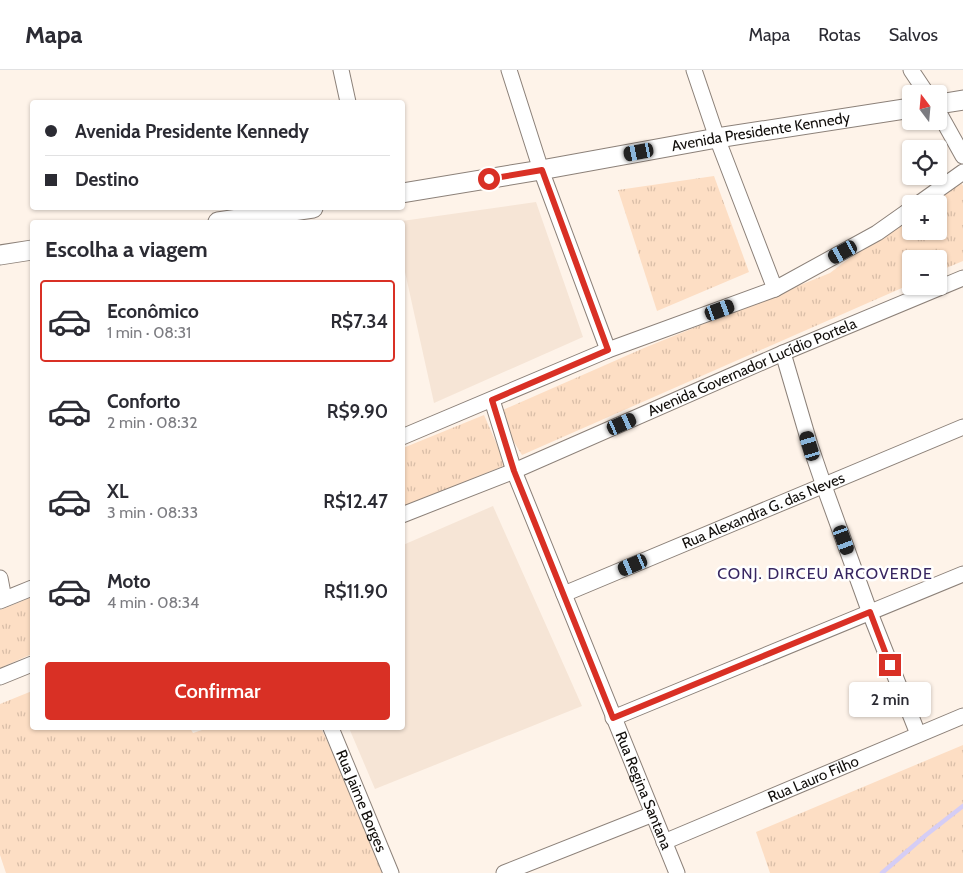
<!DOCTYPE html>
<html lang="pt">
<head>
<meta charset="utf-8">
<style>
  :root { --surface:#fff; --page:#f2f2f3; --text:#2b2b33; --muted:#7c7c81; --line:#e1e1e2; --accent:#d93025 }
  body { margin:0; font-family:Cabin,sans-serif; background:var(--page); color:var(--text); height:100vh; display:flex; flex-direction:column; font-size:19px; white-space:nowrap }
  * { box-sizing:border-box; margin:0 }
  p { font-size:16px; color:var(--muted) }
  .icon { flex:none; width:28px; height:28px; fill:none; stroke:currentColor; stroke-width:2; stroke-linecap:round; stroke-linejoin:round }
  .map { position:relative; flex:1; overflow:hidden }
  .panel { position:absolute; left:30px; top:150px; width:375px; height:510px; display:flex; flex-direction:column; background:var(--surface); border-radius:5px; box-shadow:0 1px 4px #0004 }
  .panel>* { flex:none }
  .hud { position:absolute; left:30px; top:30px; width:375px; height:110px; border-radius:5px; box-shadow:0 1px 4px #0004; display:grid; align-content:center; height:110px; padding:0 15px; background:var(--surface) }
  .needle { width:32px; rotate:344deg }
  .fabs { position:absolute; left:902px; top:15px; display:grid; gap:10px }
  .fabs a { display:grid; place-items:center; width:45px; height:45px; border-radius:5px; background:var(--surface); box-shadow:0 1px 4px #0004; font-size:25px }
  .end { position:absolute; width:22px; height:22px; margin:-11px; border:6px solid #d93025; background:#fff; box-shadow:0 0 0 2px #fff }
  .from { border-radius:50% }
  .bubble { position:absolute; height:35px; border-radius:5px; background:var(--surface); box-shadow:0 1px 4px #0004; font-size:16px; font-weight:600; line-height:35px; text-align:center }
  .car { position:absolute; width:15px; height:30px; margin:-15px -8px; border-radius:6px; box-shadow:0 0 4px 1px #0007; background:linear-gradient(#222 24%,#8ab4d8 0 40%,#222 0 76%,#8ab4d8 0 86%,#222 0) }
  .hud b { display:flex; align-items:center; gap:18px; height:48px; font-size:19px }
  .hud b+b { border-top:1px solid var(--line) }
  .hud i { width:12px; height:12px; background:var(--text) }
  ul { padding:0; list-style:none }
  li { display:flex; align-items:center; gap:15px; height:82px; margin:0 10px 8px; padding:0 5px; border:2px solid transparent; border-radius:5px }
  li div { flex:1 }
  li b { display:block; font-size:19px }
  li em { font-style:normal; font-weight:600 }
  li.selected { border-color:var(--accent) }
  li>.icon { width:45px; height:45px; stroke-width:1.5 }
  h2 { padding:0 15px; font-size:22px; line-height:60px }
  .primary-button { display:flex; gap:10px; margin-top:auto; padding:10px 15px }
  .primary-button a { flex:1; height:58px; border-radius:5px; background:var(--accent); color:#fff; font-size:20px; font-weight:600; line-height:58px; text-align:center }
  header { display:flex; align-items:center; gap:30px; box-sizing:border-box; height:70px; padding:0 25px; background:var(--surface); border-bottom:1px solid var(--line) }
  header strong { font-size:24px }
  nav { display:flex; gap:28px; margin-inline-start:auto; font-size:18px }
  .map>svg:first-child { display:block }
</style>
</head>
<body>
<header>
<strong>Mapa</strong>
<nav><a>Mapa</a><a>Rotas</a><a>Salvos</a></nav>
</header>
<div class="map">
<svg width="963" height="803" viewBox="0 0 963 803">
  <defs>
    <pattern id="grass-tufts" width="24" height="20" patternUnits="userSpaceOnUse" patternTransform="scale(1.25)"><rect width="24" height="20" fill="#fddec4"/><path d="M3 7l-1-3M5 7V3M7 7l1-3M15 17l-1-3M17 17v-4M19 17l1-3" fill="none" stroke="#d8bda7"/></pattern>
  </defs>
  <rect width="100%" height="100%" fill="#fef3e9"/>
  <g fill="#f6e5d6">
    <path d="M536,132L583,267L434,333L403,193L402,152H395Z"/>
    <path d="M493,436L582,636L375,719L349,658H402L403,475Z"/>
  </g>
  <g fill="url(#grass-tufts)">
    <path d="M714,106L749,202L657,241L618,120Z"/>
    <path d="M957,106L963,116V191L939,201V189H911V214L522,385L496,343L644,278L830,203L911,141V161H939V134H921Z"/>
    <path d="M484,345L506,395L403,437V378Z"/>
    <path d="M32,527V584L0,598V540Z"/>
    <path d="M32,621V658H190L193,663L208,658H321L389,803H6L0,785V634Z"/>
    <path d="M963,675V803H770L756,762Z"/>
  </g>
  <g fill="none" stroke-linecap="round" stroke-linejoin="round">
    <path stroke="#d5cdf5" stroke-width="4.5" d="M882,803L926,765L963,736"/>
    <defs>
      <g id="minor">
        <path d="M341,0L348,32"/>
        <path d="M509,0L541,100L608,280"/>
        <path d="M694,0L717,68L775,219"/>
        <path d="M911,0L927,24"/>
        <path d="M939,43L963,86"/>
        <path d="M918,134L963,102"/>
        <path d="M783,283L810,375L824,416L870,543L918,664"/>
        <path id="s1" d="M492,330L514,401L677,803"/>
        <path d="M402,367L608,280L775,219L877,163L911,139"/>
        <path id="s2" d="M402,445L514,401L783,283L963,208"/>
        <path d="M0,508L4,529"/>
        <path id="s3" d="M564,524L963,357"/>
        <path d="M0,531L32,518"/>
        <path d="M0,607L32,594"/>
        <path d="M613,648L963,504"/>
        <path id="s4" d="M331,658L391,803"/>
        <path id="s5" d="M664,772L963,646"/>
        <path d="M504,803L653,744"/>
      </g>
      <g id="tertiary">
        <path d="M939,34L963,30"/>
        <path id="s6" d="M402,123L541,100L717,68L911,38"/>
        <path d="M218,152L313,138"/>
        <path d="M0,185L32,180"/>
      </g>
    </defs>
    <use href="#minor" stroke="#8c8179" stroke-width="17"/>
    <use href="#tertiary" stroke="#8c8179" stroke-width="21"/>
    <use href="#minor" stroke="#fff" stroke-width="15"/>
    <use href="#tertiary" stroke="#fff" stroke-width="19"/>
  </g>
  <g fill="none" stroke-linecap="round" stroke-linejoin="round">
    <path stroke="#d93025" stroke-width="6" d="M489,109L542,100L608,280L492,330L514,401L613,648L870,542L890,595"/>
  </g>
  <g text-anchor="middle" stroke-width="5" stroke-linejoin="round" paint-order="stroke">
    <g font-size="15" fill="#110e0b" stroke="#fff">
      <text dy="5" stroke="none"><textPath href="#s6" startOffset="364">Avenida Presidente Kennedy</textPath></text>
      <text dy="5" stroke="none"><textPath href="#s2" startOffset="380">Avenida Governador Lucídio Portela</textPath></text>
      <text dy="5" stroke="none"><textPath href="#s3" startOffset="216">Rua Alexandra G. das Neves</textPath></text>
      <text dy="5" stroke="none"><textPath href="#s5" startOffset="162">Rua Lauro Filho</textPath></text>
      <text dy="5" stroke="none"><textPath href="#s1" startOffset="419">Rua Regina Santana</textPath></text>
      <text dy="5" stroke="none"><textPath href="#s4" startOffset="79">Rua Jaime Borges</textPath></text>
    </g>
    <g font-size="16" letter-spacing="1" fill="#372661" stroke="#fff">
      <text x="825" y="509">CONJ. DIRCEU ARCOVERDE</text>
    </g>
  </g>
</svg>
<div class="fabs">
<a><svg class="needle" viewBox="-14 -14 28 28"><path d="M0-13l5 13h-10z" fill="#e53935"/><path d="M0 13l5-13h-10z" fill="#7c7c81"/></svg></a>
<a><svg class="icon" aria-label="locate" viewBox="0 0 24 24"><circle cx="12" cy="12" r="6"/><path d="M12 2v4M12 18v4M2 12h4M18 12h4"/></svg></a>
<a>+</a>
<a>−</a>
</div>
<i class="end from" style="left:489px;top:109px"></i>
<i class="end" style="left:890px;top:595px"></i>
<div class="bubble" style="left:849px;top:612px;width:82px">2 min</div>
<i class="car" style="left:639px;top:82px;rotate:259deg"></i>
<i class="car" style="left:843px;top:182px;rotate:241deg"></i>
<i class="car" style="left:720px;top:240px;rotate:70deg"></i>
<i class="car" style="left:622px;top:354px;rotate:66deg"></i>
<i class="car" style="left:810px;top:376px;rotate:343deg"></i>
<i class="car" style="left:844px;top:470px;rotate:160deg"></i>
<i class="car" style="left:633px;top:495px;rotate:247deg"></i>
<div class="hud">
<b><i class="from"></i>Avenida Presidente Kennedy</b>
<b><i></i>Destino</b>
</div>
<section class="panel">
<h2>Escolha a viagem</h2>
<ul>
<li class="selected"><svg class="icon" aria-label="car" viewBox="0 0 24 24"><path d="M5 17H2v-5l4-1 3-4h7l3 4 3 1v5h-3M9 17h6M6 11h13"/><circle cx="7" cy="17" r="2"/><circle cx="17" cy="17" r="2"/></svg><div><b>Econômico</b><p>1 min · 08:31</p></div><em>R$7.34</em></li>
<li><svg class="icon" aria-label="car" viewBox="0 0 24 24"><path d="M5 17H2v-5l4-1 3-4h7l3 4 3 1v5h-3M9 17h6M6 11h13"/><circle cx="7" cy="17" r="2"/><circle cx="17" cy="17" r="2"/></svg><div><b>Conforto</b><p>2 min · 08:32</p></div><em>R$9.90</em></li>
<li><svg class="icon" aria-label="car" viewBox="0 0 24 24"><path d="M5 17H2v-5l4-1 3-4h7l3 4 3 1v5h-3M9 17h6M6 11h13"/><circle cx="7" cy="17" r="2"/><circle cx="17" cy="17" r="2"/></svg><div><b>XL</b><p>3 min · 08:33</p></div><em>R$12.47</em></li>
<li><svg class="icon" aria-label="car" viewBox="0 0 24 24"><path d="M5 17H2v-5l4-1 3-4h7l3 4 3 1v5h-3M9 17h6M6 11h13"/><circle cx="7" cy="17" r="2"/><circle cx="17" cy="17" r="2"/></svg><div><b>Moto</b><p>4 min · 08:34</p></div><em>R$11.90</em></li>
</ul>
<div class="primary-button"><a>Confirmar</a></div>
</section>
</div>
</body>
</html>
